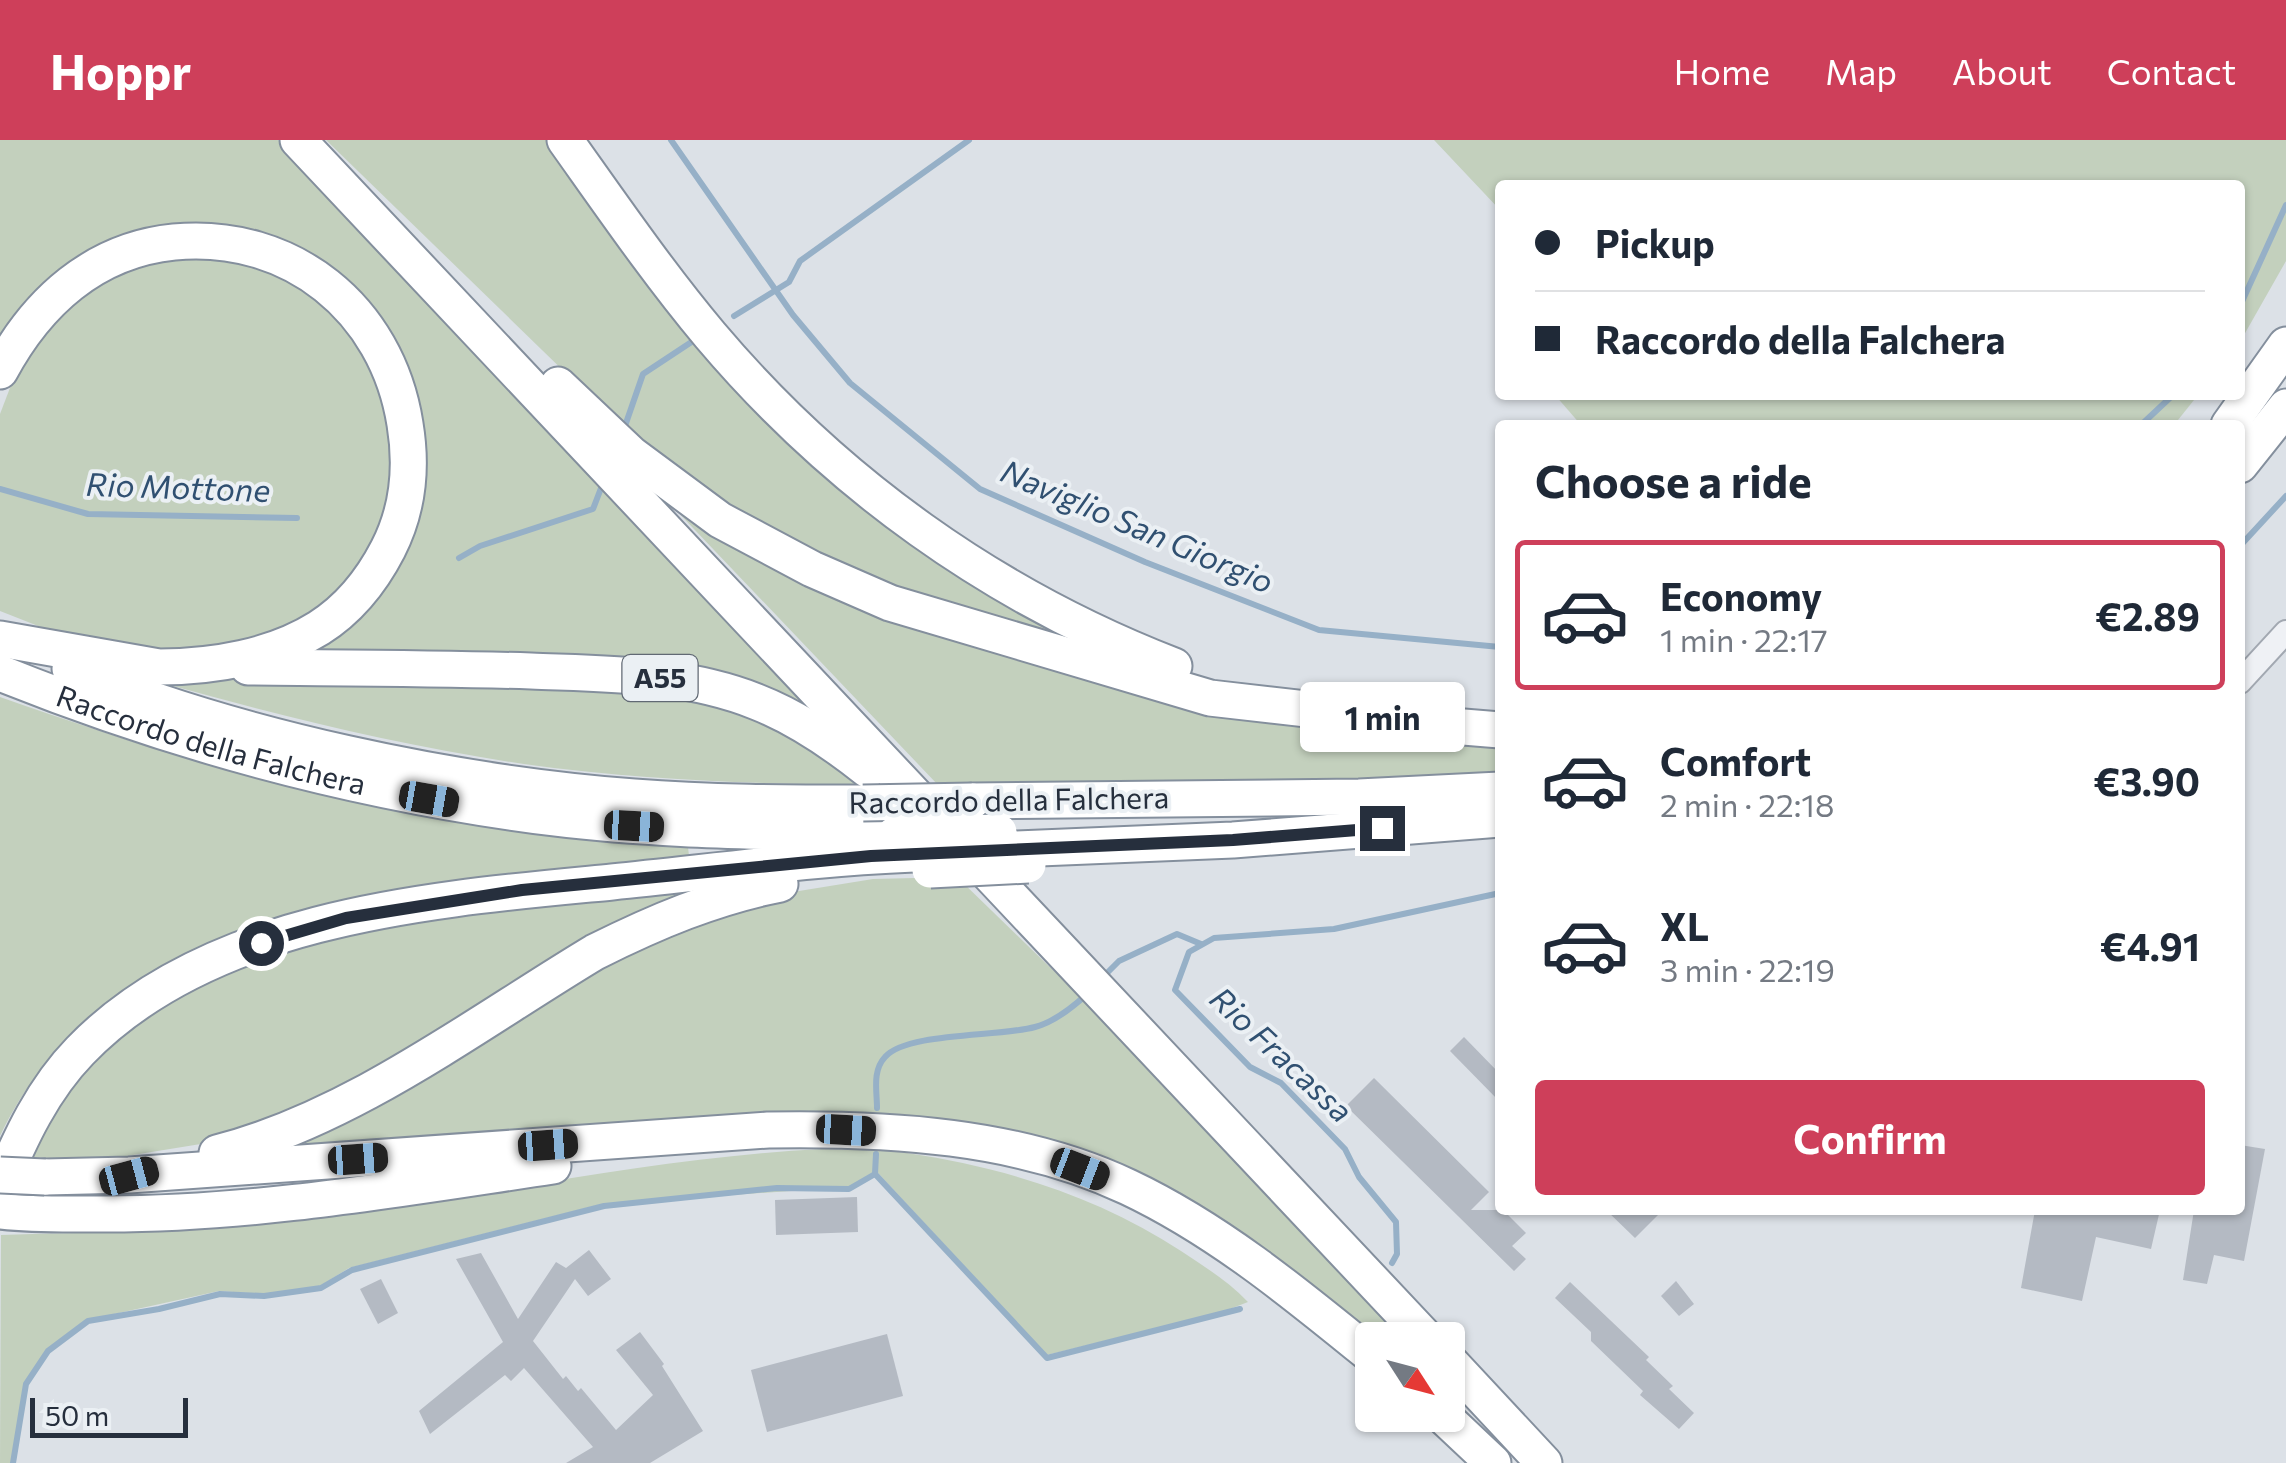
<!DOCTYPE html>
<html lang="en">
<head>
<meta charset="utf-8">
<style>
  :root { --surface:#fff; --page:#f2f2f3; --text:#1f2937; --muted:#747a83; --line:#e0e1e3; --accent:#ce3f5a }
  body { margin:0; font-family:Commissioner,sans-serif; background:var(--page); color:var(--text); height:100vh; display:flex; flex-direction:column; font-size:38px; white-space:nowrap }
  * { box-sizing:border-box; margin:0 }
  p { font-size:32px; color:var(--muted) }
  .icon { flex:none; width:55px; height:55px; fill:none; stroke:currentColor; stroke-width:2; stroke-linecap:round; stroke-linejoin:round }
  .map { position:relative; flex:1; overflow:hidden }
  .side { position:absolute; left:1495px; top:280px; width:750px; height:795px; display:flex; flex-direction:column; background:var(--surface); border-radius:10px; box-shadow:0 2px 8px #0004 }
  .side>* { flex:none }
  .hud { position:absolute; left:1495px; top:40px; width:750px; height:220px; border-radius:10px; box-shadow:0 2px 8px #0004; display:grid; align-content:center; height:220px; padding:0 40px; background:var(--surface) }
  .needle { width:65px; rotate:126deg }
  .tools { position:absolute; left:1355px; top:1182px; display:grid; gap:20px }
  .tools a { display:grid; place-items:center; width:110px; height:110px; border-radius:10px; background:var(--surface); box-shadow:0 2px 8px #0004; font-size:50px }
  .scale { position:absolute; left:30px; bottom:25px; width:158px; box-sizing:border-box; padding-left:10px; border:5px solid #262f3d; border-top:0; font-size:28px; line-height:35px; white-space:nowrap; color:#262f3d; -webkit-text-stroke:8px #ebf0f4; paint-order:stroke }
  .end { position:absolute; width:45px; height:45px; margin:-22px; border:12px solid #262f3d; background:#fff; box-shadow:0 0 0 5px #fff }
  .from { border-radius:50% }
  .bubble { position:absolute; height:70px; border-radius:10px; background:var(--surface); box-shadow:0 2px 8px #0004; font-size:32px; font-weight:700; line-height:70px; text-align:center }
  .car { position:absolute; width:30px; height:60px; margin:-30px -15px; border-radius:12px; box-shadow:0 0 8px 2px #0007; background:linear-gradient(#222 24%,#8ab4d8 0 40%,#222 0 76%,#8ab4d8 0 86%,#222 0) }
  .hud b { display:flex; align-items:center; gap:35px; height:95px; font-size:38px }
  .hud b+b { border-top:2px solid var(--line) }
  .hud i { width:25px; height:25px; background:var(--text) }
  ul { padding:0; list-style:none }
  li { display:flex; align-items:center; gap:30px; height:150px; margin:0 20px 15px; padding:0 20px; border:5px solid transparent; border-radius:10px }
  li div { flex:1 }
  li b { display:block; font-size:38px }
  li em { font-style:normal; font-weight:700 }
  li.current { border-color:var(--accent) }
  li>.icon { width:90px; height:90px; stroke-width:1.5 }
  h2 { padding:0 40px; font-size:45px; line-height:120px }
  .cta { display:flex; gap:20px; margin-top:auto; padding:20px 40px }
  .cta a { flex:1; height:115px; border-radius:10px; background:var(--accent); color:#fff; font-size:40px; font-weight:700; line-height:115px; text-align:center }
  header { display:flex; align-items:center; gap:60px; box-sizing:border-box; height:140px; padding:0 50px; background:var(--accent); color:#fff }
  header strong { font-size:48px }
  nav { display:flex; gap:55px; margin-inline-start:auto; font-size:35px }
  .map>svg:first-child { display:block }
</style>
</head>
<body>
<header>
<strong>Hoppr</strong>
<nav><a>Home</a><a>Map</a><a>About</a><a>Contact</a></nav>
</header>
<div class="map">
<svg width="2286" height="1323" viewBox="0 0 2286 1323">
  <rect width="100%" height="100%" fill="#dce1e7"/>
  <g fill="#c3d0bd">
    <path d="M0,0H278L817,575L777,561L300,516L409,394L375,173L177,90L0,212Z"/>
    <path d="M326,0H549L660,153L1067,496L1064,500L903,453L745,382L611,277Z"/>
    <path d="M1434,0H2286V121L2240,202V45H1500V70Z"/>
    <path d="M178,113L273,125L350,184L393,277V367L355,442L304,484L198,514L89,506L0,471V274L18,227L35,195L99,135Z"/>
    <path d="M1555,255H2198L2174,285H1581Z"/>
    <path d="M678,364L728,397L1254,579L1430,602L1500,606V633L1265,642L938,645L673,367Z"/>
    <path d="M169,537L594,543L673,554L781,586L867,645C753,644 638,640 524,624C402,606 284,577 166,544Z"/>
    <path d="M0,557C132,603 264,646 401,672C496,690 592,698 688,707L689,716C449,748 122,742 0,996Z"/>
    <path d="M957,737L1102,878L1412,1200H1378L1056,1005L303,1010L301,1003L349,978L590,827L762,757L873,739Z"/>
    <path d="M686,751L688,756L439,896L250,996L96,1021L29,1017C45,986 61,954 85,927C210,787 470,776 645,753Z"/>
    <path d="M822,1009C850,1010 879,1009 907,1013C1003,1027 1099,1057 1181,1111C1205,1127 1228,1141 1248,1162L1222,1172L1047,1215L878,1033H872L849,1047L602,1064L349,1128L320,1146L265,1154L219,1151L87,1180L46,1210L25,1243L11,1323H0L1,1095C104,1092 209,1092 311,1079C482,1057 650,1018 822,1009Z"/>
  </g>
  <g fill="none" stroke-linecap="round" stroke-linejoin="round">
    <g stroke="#96b0c7" stroke-width="6">
      <path d="M671,0L793,175L850,243L980,349L1145,422L1319,490L1500,507"/>
      <path d="M2240,166L2286,65"/>
      <path d="M734,176L789,142L800,121L969,0"/>
      <path d="M2141,285L2173,255"/>
      <path d="M625,286L643,234L696,199"/>
      <path d="M0,349L88,374L297,378"/>
      <path d="M2240,406L2286,356"/>
      <path d="M459,418L480,406L593,369L603,343"/>
      <path d="M1107,833L1119,821L1177,794L1201,804"/>
      <path d="M877,968C877,951 872,931 885,917C907,892 999,897 1035,887C1054,882 1073,867 1087,854"/>
      <path d="M875,1034L1047,1218L1240,1169"/>
      <path d="M1392,1123L1397,1114L1396,1082L1359,1037L1345,1009L1281,943L1250,927L1175,850L1189,812L1214,798L1334,789L1500,753"/>
      <path d="M13,1323L26,1244L48,1211L88,1181L159,1169L220,1154L264,1156L321,1148L352,1130L604,1066L777,1048L849,1049L875,1034L876,1014"/>
    </g>
  </g>
  <g fill="#b4bac3">
    <path d="M1464,897L1500,934V962L1450,911Z"/>
    <path d="M1374,938L1489,1052L1471,1070H1503L1526,1093L1512,1106L1526,1119L1514,1131L1346,966Z"/>
    <path d="M2240,1005L2265,1009L2244,1121L2214,1115L2207,1144L2183,1140L2194,1070H2240Z"/>
    <path d="M857,1057L858,1092L776,1095L775,1060Z"/>
    <path d="M1606,1070H1663L1635,1098Z"/>
    <path d="M2035,1070H2160L2151,1109L2096,1097L2082,1161L2021,1148Z"/>
    <path d="M589,1110L611,1139L588,1156L575,1139L533,1201L563,1239L566,1236L578,1251L581,1248L616,1290L653,1255L616,1210L640,1192L664,1224L662,1226L703,1291L650,1323H566L593,1307L524,1228L511,1241L505,1235L430,1294L419,1271L503,1202L456,1119L481,1113L518,1179L556,1122L566,1128Z"/>
    <path d="M381,1139L398,1173L378,1184L360,1149Z"/>
    <path d="M1676,1141L1694,1164L1679,1176L1661,1156Z"/>
    <path d="M1570,1142L1649,1217L1646,1220L1673,1246L1669,1249L1694,1273L1679,1289L1640,1255L1643,1251L1591,1201V1192L1555,1158Z"/>
    <path d="M887,1194L903,1256L767,1292L751,1230Z"/>
  </g>
  <g fill="none" stroke-linecap="round" stroke-linejoin="round">
    <defs>
      <path id="minor" d="M2240,542L2286,492"/>
      <g id="highway">
        <path d="M298,0L1428,1200"/>
        <path d="M565,0C612,66 658,133 710,195C835,343 993,456 1174,526"/>
        <path d="M0,231C37,162 94,110 174,102C291,91 387,169 405,284C412,326 408,370 388,409C372,440 349,469 319,488C273,517 213,527 159,527L0,499"/>
        <path d="M558,245L631,314L720,380L812,429L890,463L1210,558L1368,576"/>
        <path d="M2229,285L2286,205"/>
        <path d="M2240,325L2286,267"/>
        <path d="M248,527C342,528 437,528 531,531C607,534 685,533 757,562C798,578 834,603 868,630"/>
        <path d="M70,529C239,598 452,643 634,657C710,663 787,663 863,663"/>
        <path id="s1" d="M0,533C179,605 363,654 554,678C667,692 781,691 894,695"/>
        <path d="M1344,571L1427,584L1500,590"/>
        <path d="M972,661L1359,657L1500,650"/>
        <path d="M1014,709L1233,700L1500,679"/>
        <path d="M217,1013C353,978 475,884 595,812C655,782 714,757 780,744"/>
        <path d="M45,1037L129,1035L768,990C888,988 1018,995 1128,1047C1217,1089 1296,1154 1372,1216"/>
        <path d="M0,1047C20,998 43,949 80,911C211,775 436,759 612,742C712,732 813,718 914,714"/>
        <path d="M0,1071C33,1075 66,1074 99,1074C251,1075 403,1048 553,1026"/>
        <path d="M1448,1220L1544,1323"/>
        <path d="M1442,1275L1493,1323"/>
      </g>
    </defs>
    <use href="#minor" stroke="#a2a8b1" stroke-width="26"/>
    <use href="#highway" stroke="#848f9d" stroke-width="39"/>
    <use href="#minor" stroke="#eff1f5" stroke-width="22"/>
    <use href="#highway" stroke="#fff" stroke-width="35"/>
    <defs>
      <g id="highway-bridge">
        <path d="M863,663L972,661"/>
        <path d="M894,695L999,692"/>
        <path d="M930,730L1028,725"/>
        <path d="M0,1035L45,1037"/>
      </g>
    </defs>
    <use href="#highway-bridge" stroke="#848f9d" stroke-width="39" stroke-linecap="butt"/>
    <use href="#highway-bridge" stroke="#fff" stroke-width="35"/>
  </g>
  <g fill="none" stroke-linecap="round" stroke-linejoin="round">
    <path stroke="#262f3d" stroke-width="12" d="M261,803L346,778L522,750L871,716L1233,700L1382,688"/>
  </g>
  <g text-anchor="middle" stroke-width="8" stroke-linejoin="round" paint-order="stroke">
    <rect fill="#ebf0f4" stroke="#616974" stroke-width="2.5" x="622.5" y="515" width="75" height="46" rx="8"/>
    <g font-size="28" font-weight="bold" fill="#262f3d">
      <text x="660" y="548">A55</text>
    </g>
    <g font-size="30" fill="#262f3d" stroke="#ebf0f4">
      <text dy="10" stroke="none"><textPath href="#s1" startOffset="222">Raccordo della Falchera</textPath></text>
      <text transform="translate(1009 661) rotate(-1)" y="10">Raccordo della Falchera</text>
    </g>
    <g font-size="32" font-style="italic" fill="#305071" stroke="#ebf0f4">
      <text transform="translate(178 348) rotate(2)" y="11">Rio Mottone</text>
      <text transform="translate(1137 387) rotate(23)" y="11">Naviglio San Giorgio</text>
      <text transform="translate(1281 915) rotate(43)" y="11">Rio Fracassa</text>
    </g>
  </g>
</svg>
<div class="tools">
<a><svg class="needle" viewBox="-14 -14 28 28"><path d="M0-13l5 13h-10z" fill="#e53935"/><path d="M0 13l5-13h-10z" fill="#747a83"/></svg></a>
</div>
<div class="scale">50 m</div>
<i class="end from" style="left:261px;top:803px"></i>
<i class="end" style="left:1382px;top:688px"></i>
<div class="bubble" style="left:1300px;top:542px;width:165px">1 min</div>
<i class="car" style="left:429px;top:659px;rotate:100deg"></i>
<i class="car" style="left:634px;top:686px;rotate:93deg"></i>
<i class="car" style="left:846px;top:990px;rotate:93deg"></i>
<i class="car" style="left:548px;top:1005px;rotate:86deg"></i>
<i class="car" style="left:358px;top:1019px;rotate:86deg"></i>
<i class="car" style="left:1080px;top:1029px;rotate:111deg"></i>
<i class="car" style="left:129px;top:1036px;rotate:75deg"></i>
<div class="hud">
<b><i class="from"></i>Pickup</b>
<b><i></i>Raccordo della Falchera</b>
</div>
<section class="side">
<h2>Choose a ride</h2>
<ul>
<li class="current"><svg class="icon" aria-label="car" viewBox="0 0 24 24"><path d="M5 17H2v-5l4-1 3-4h7l3 4 3 1v5h-3M9 17h6M6 11h13"/><circle cx="7" cy="17" r="2"/><circle cx="17" cy="17" r="2"/></svg><div><b>Economy</b><p>1 min · 22:17</p></div><em>€2.89</em></li>
<li><svg class="icon" aria-label="car" viewBox="0 0 24 24"><path d="M5 17H2v-5l4-1 3-4h7l3 4 3 1v5h-3M9 17h6M6 11h13"/><circle cx="7" cy="17" r="2"/><circle cx="17" cy="17" r="2"/></svg><div><b>Comfort</b><p>2 min · 22:18</p></div><em>€3.90</em></li>
<li><svg class="icon" aria-label="car" viewBox="0 0 24 24"><path d="M5 17H2v-5l4-1 3-4h7l3 4 3 1v5h-3M9 17h6M6 11h13"/><circle cx="7" cy="17" r="2"/><circle cx="17" cy="17" r="2"/></svg><div><b>XL</b><p>3 min · 22:19</p></div><em>€4.91</em></li>
</ul>
<div class="cta"><a>Confirm</a></div>
</section>
</div>
</body>
</html>
